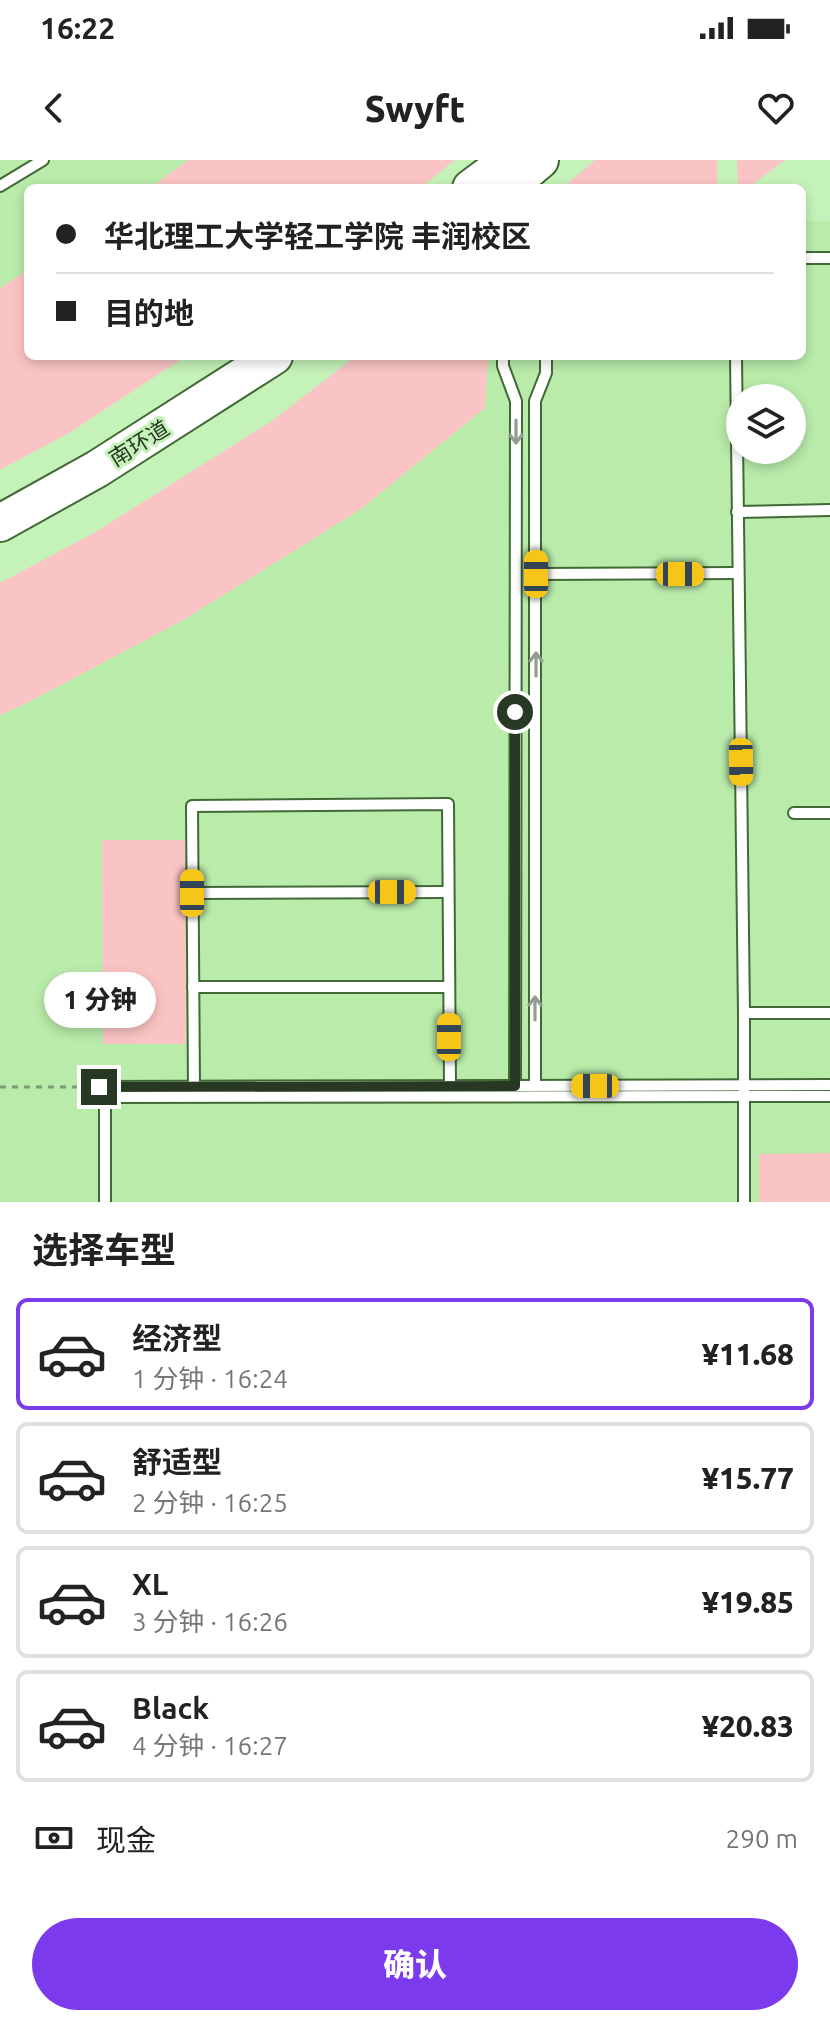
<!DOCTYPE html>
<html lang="zh">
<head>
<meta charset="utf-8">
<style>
  :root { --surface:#fff; --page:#f6f6f6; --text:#222; --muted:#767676; --line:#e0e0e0; --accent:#7c3aed }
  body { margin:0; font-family:Ubuntu,"Noto Sans SC",sans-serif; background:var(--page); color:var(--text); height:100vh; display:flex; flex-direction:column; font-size:30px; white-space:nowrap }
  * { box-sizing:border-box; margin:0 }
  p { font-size:26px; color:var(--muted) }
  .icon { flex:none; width:44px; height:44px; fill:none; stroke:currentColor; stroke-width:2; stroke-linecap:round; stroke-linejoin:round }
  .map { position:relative; height:1042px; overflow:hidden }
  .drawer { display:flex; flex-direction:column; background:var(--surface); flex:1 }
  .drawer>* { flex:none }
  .hud { position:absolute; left:24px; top:24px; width:782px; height:176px; border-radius:12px; box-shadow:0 4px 12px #0003; display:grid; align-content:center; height:176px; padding:0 32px; background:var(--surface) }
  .tools { position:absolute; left:726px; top:224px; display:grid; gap:16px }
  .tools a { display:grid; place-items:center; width:80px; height:80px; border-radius:50%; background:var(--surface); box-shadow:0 4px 12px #0003; font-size:40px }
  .end { position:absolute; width:36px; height:36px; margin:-18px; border:10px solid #273922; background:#fff; box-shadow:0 0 0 4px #fff }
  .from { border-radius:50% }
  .bubble { position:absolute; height:56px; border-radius:28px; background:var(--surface); box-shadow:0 4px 12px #0003; font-size:26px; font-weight:800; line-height:56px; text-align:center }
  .car { position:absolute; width:24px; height:48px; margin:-24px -12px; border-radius:10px; box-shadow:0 0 6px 2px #0007; background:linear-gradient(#f5c518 24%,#345 0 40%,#f5c518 0 76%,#345 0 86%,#f5c518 0) }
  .hud b { display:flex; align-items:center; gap:28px; height:76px; font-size:30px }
  .hud b+b { border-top:2px solid var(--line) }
  .hud i { width:20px; height:20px; background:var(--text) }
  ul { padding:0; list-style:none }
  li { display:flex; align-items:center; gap:24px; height:112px; margin:0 16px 12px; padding:0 16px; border:4px solid var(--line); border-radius:12px }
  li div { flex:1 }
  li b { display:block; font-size:30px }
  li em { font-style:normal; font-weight:800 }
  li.on { border-color:var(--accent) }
  li>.icon { width:72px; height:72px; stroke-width:1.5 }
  h2 { padding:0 32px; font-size:36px; line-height:96px }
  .pay { display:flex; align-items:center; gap:20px; height:88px; padding:0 32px; font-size:30px }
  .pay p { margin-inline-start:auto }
  .cta { display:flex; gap:16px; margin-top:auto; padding:16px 32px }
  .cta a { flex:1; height:92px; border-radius:48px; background:var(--accent); color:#fff; font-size:32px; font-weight:800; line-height:92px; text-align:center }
  .status { display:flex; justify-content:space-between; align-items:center; height:56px; padding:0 40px; background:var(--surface); direction:ltr }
  .status svg { height:22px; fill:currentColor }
  header { display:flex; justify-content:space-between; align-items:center; height:104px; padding:0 32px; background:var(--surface); font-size:36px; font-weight:800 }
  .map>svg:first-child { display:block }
</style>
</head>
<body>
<div class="status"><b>16:22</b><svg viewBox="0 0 49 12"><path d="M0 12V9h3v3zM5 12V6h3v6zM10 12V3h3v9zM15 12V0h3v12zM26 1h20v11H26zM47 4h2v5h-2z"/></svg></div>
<header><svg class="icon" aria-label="back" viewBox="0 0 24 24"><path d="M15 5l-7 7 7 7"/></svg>Swyft<svg class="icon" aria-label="heart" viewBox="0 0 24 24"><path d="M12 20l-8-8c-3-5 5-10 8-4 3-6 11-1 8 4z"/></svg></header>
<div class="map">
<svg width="830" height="1042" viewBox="0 0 830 1042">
  <rect width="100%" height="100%" fill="#c5f2b8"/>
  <g fill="#b9ebaa" fill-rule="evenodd">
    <path d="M0,0H188L150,28H28V110L0,128Z"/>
    <path d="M802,61H830V1042H0V555L29,542L485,248L488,196H802ZM740,238H792V290H740Z"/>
  </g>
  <g fill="#fbc4c4">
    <path d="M188,0H455L420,28H150Z"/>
    <path d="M595,0H717V28H568L567,24Z"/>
    <path d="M737,0H785L748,28H738Z"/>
    <path d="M28,110V196H186L69,273L0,310V128Z"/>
    <path d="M356,196H488L485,248L361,349L185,459L29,542L0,555V423L94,373L272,261Z"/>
    <path d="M102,680H185L186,884H103Z"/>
    <path d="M830,993V1042H759V994Z"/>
  </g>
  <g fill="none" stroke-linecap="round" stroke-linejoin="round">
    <defs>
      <g id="lane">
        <path d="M0,26L43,0"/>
        <path d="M802,98H830"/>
        <path d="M503,196V206L516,241L515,926"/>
        <path d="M736,196L744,853V1042"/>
        <path d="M737,352L830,350"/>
        <path d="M536,414L738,413"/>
        <path d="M794,653H830"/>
        <path d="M192,733L448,732"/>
        <path d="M193,827H449"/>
        <path d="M744,853H830"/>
        <path d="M535,926V241L546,213V196"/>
        <path d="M99,927L830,925"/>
        <path d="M194,927L192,646L448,644L450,926"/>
        <path d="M102,932L105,937V1042"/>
        <path d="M105,937L830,936"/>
      </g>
      <g id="highway">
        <path d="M471,28L509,0"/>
        <path d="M507,28L540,0"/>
        <path d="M0,363L97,309L274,196"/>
      </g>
    </defs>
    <use href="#lane" stroke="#416935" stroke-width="14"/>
    <use href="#highway" stroke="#416935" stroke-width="40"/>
    <path stroke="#7b9c72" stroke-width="3" stroke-dasharray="6 6" stroke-linecap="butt" d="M0,927H84"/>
    <use href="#lane" stroke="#fff" stroke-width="10"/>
    <use href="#highway" stroke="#fff" stroke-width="36"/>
  </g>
  <defs><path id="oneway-shaft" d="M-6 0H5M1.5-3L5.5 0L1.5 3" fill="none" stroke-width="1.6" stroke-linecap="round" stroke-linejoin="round" transform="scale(2)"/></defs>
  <g stroke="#939c90">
    <use href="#oneway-shaft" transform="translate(516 272) rotate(90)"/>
    <use href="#oneway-shaft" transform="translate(536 504) rotate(-90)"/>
    <use href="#oneway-shaft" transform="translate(535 848) rotate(-90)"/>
  </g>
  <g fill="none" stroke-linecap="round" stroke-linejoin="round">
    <path stroke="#273922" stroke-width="10" d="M99,927L515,926V552"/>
  </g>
  <g text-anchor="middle" stroke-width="6" stroke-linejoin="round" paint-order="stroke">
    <g font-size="22" fill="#273922" stroke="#c5f2b8">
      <text transform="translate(139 283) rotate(-32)" y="8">南环道</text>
    </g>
  </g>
</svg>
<div class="tools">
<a><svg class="icon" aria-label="layers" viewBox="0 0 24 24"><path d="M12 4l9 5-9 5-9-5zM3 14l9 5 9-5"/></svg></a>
</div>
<i class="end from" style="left:515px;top:552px"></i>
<i class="end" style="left:99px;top:927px"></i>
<div class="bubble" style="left:44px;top:812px;width:112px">1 分钟</div>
<i class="car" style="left:536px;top:414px;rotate:0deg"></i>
<i class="car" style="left:680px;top:414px;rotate:90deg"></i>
<i class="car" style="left:741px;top:602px;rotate:179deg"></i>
<i class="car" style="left:392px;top:732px;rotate:90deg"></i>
<i class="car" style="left:192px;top:733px;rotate:0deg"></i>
<i class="car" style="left:449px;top:877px;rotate:0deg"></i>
<i class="car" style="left:595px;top:926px;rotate:270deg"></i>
<div class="hud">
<b><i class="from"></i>华北理工大学轻工学院 丰润校区</b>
<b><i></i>目的地</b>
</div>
</div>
<section class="drawer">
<h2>选择车型</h2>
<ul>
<li class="on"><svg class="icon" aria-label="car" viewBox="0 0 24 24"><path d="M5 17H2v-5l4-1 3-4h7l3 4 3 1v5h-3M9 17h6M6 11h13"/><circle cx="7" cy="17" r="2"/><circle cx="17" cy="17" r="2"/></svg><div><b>经济型</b><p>1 分钟 · 16:24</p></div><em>¥11.68</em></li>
<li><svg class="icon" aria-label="car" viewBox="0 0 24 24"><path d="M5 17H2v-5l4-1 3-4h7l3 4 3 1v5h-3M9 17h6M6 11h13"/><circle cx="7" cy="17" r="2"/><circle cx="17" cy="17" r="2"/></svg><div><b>舒适型</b><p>2 分钟 · 16:25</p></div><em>¥15.77</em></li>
<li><svg class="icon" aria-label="car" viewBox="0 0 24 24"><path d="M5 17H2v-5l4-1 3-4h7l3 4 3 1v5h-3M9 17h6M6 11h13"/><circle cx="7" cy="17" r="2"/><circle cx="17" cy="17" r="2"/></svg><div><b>XL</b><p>3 分钟 · 16:26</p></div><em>¥19.85</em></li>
<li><svg class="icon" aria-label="car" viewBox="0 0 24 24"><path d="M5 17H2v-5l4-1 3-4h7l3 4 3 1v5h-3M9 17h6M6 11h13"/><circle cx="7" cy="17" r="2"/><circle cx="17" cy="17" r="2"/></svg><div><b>Black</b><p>4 分钟 · 16:27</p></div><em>¥20.83</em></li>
</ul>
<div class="pay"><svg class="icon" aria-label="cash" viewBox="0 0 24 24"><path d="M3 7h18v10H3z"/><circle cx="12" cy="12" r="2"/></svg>现金<p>290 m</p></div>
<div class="cta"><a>确认</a></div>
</section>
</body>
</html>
